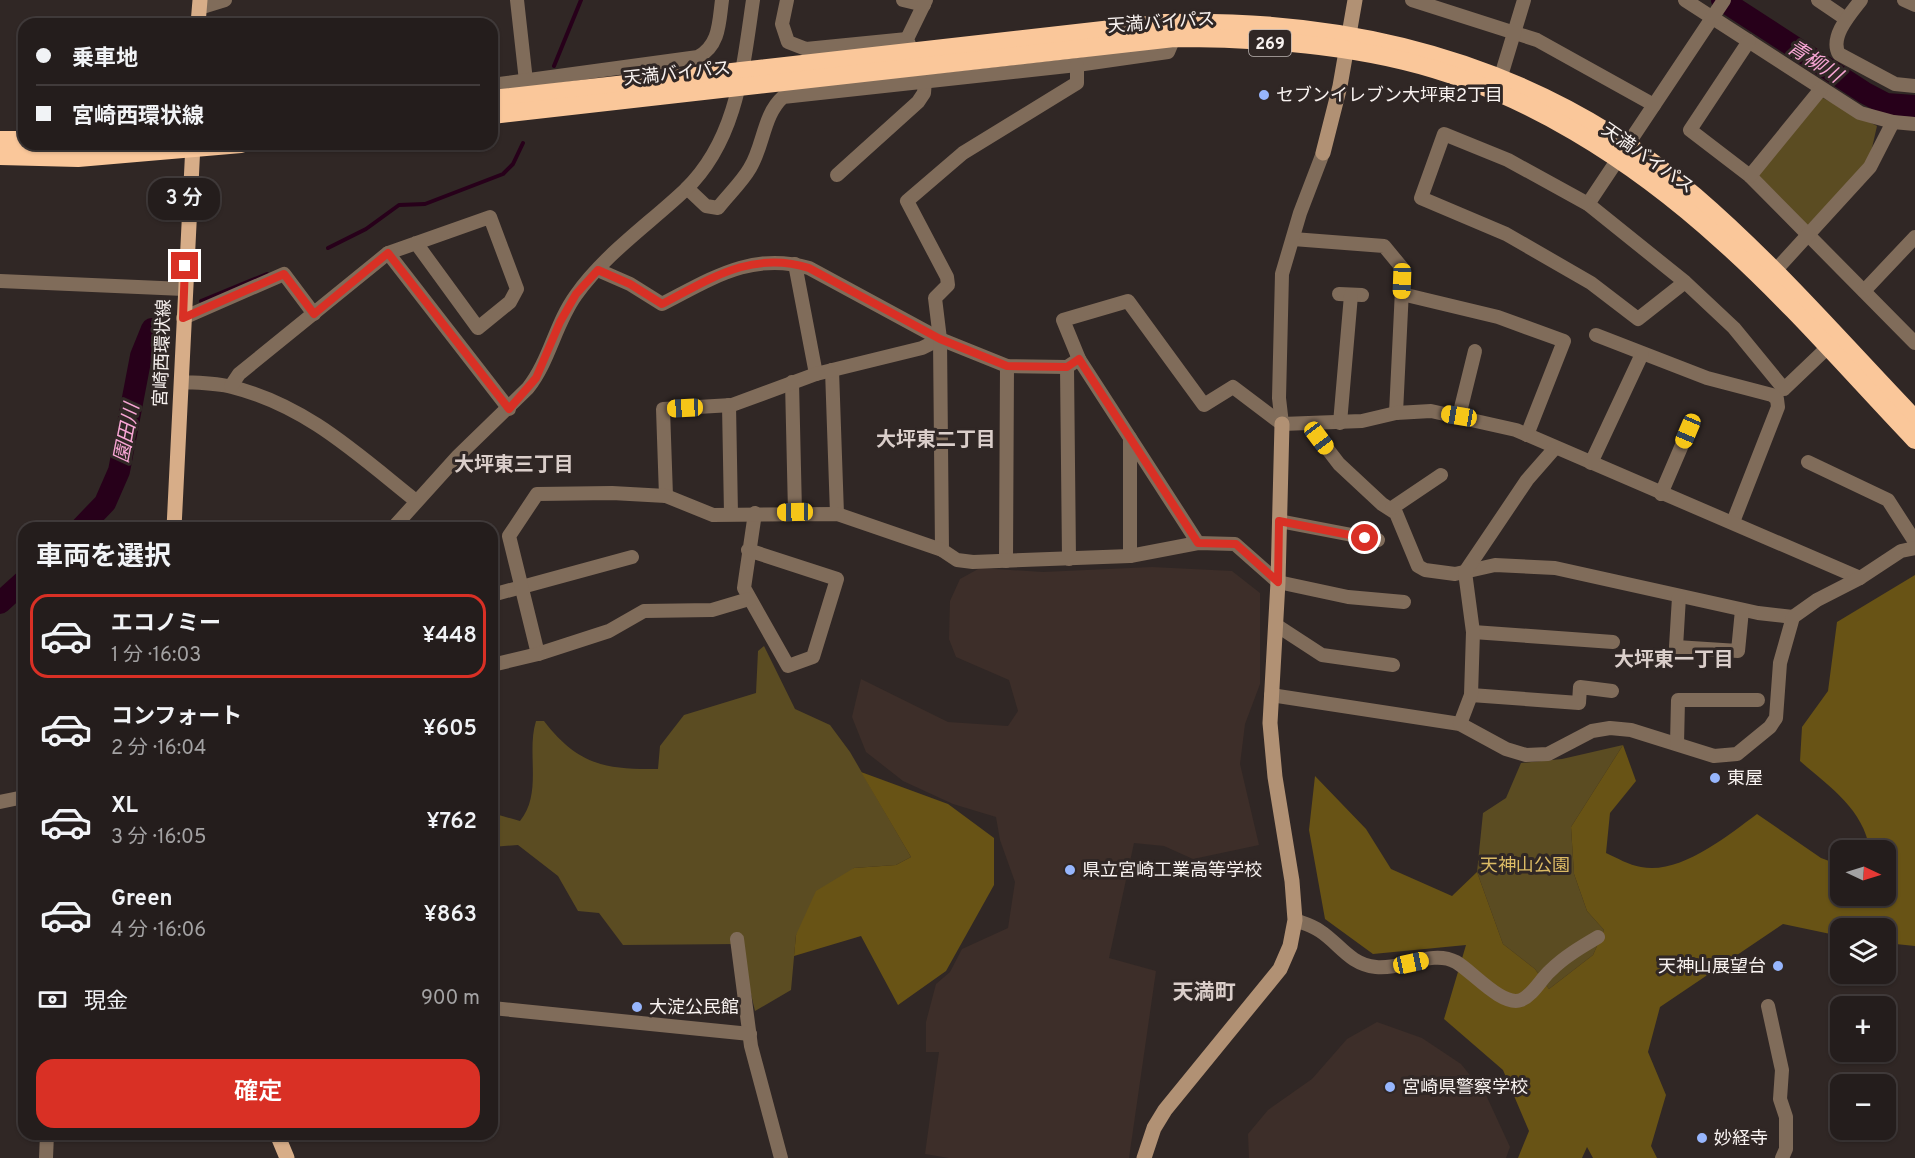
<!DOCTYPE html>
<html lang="ja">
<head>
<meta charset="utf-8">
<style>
  :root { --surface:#241d1c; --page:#2c2625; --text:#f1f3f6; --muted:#a3a2a3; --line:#413b3b; --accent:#d93025 }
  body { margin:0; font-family:Overpass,"Noto Sans JP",sans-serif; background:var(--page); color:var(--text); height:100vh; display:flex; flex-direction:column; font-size:22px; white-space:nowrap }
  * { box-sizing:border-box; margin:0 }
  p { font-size:20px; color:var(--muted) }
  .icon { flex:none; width:33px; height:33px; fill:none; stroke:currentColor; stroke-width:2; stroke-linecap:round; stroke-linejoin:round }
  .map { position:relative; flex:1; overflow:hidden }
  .sheet { position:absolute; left:18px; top:522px; width:480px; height:618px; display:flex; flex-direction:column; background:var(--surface); border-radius:18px; box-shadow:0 2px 4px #0004,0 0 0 2px var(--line) }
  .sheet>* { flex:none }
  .guide { position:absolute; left:18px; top:18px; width:480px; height:132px; border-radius:18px; box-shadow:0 2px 4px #0004,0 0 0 2px var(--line); display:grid; align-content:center; height:132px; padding:0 18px; background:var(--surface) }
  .needle { width:39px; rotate:94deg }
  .buttons { position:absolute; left:1830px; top:840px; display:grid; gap:12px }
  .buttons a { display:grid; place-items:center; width:66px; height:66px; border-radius:12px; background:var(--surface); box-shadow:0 2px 4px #0004,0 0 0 2px var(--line); font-size:30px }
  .end { position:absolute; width:27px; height:27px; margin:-14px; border:8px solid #d93025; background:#fff; box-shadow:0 0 0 3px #fff }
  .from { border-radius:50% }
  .bubble { position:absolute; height:42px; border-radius:18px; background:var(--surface); box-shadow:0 2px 4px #0004,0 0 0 2px var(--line); font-size:20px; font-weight:600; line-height:42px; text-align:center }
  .car { position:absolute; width:18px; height:36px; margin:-18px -9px; border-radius:8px; box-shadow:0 0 4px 2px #0007; background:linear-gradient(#f5c518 24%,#345 0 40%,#f5c518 0 76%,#345 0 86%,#f5c518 0) }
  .guide b { display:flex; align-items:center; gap:21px; height:57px; font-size:22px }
  .guide b+b { border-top:2px solid var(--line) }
  .guide i { width:15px; height:15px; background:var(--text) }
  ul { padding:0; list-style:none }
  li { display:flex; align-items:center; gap:18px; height:84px; margin:0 12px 9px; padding:0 6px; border:3px solid transparent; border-radius:18px }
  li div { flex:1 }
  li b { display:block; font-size:22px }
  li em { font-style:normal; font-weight:600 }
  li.selected { border-color:var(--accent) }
  li>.icon { width:54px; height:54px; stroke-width:1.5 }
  h2 { padding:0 18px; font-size:27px; line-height:72px }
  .pay { display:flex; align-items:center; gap:15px; height:66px; padding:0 18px; font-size:22px }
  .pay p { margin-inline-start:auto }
  .cta { display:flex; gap:12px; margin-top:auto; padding:12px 18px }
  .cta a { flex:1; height:69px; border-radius:18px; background:var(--accent); color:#fff; font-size:24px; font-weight:600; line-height:69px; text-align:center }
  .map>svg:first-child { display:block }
</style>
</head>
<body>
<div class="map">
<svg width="1915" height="1158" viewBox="0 0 1915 1158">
  <rect width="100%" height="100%" fill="#302725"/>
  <g fill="#3d2e29">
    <path d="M1152,567L1232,571L1260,593V684L1245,724L1240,764L1259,845L1193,859L1164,846L1134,843L1109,958L1156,971L1129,1158H949L925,1154L939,1052H926V1022L936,984L950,972L962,949L1008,928L1015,882L1000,840L996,817L953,804L903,781L866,752L852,717L861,679L948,722L1008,726L1018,711L1009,680L956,657L949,639L950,601L960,579L980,568L1043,572Z"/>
    <path d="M1377,1022L1422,1038L1461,1064L1486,1095L1510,1147L1506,1158H1249L1248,1134L1268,1110L1312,1079L1347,1039Z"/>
  </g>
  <g fill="#5b4c22">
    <path d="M1821,97L1877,126L1869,161L1805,228L1757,175Z"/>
    <path d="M764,646L795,709L830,725L850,752L911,857L896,865L854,868L796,935L791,990L755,1011L739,944L623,945L599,913L578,911L558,876L518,845L492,847V813L520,821C543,793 526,753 536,721H544C577,764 605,770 658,769L660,746L684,715L756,693L758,651Z"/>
    <path d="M1623,745L1571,827L1574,874L1587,911L1604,930L1593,955L1549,989L1535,969L1503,944L1477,872L1483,813L1506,798L1521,763L1562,759Z"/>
  </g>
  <g fill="#685315">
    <path d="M1915,575V946L1886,943V928H1840V936L1783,924L1660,1007L1648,1052L1666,1095L1651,1146L1657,1158H1593L1587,1147L1582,1158H1518L1529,1131L1503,1070L1444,1019L1466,945L1373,954L1325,919L1309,830L1315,776L1366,829L1391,869L1452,896L1477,872L1503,944L1535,969L1549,989L1593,955L1604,930L1587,911L1574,874L1571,827L1623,745L1636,781L1610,813L1606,853C1617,858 1629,865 1641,867C1680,875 1727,836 1757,814L1821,858L1840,865V896H1886V850H1870C1863,809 1831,788 1800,761L1802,727L1828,691L1837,622Z"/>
    <path d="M861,772L948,804L994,838V885L946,971L898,1005L861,936L794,956L796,935L816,891L854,868L896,865L911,857Z"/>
  </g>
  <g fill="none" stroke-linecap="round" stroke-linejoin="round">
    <g stroke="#27001a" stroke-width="4">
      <path d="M554,66L581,0"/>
      <path d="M328,248L366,229L399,205L425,204L503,174L513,164L523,143"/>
      <path d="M201,301L267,274"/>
      <path d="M152,329L166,308"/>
    </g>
    <g stroke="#27001a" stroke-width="22">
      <path d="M1722,0L1865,93L1886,104L1915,106"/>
      <path d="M81,528L105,503L119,471L141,356L152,329"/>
      <path d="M0,603L24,581"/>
    </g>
    <g stroke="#806c5a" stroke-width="14">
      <path d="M517,0L526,81"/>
      <path d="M787,0L782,24L788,42L806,49L907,39"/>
      <path d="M903,0L924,5"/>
      <path d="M1412,0L1537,40L1654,105"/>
      <path d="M1685,0L1860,113L1893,122L1915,124"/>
      <path d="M1818,0L1846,19"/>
      <path d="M1861,0C1851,13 1829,37 1839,54L1895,84L1915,86"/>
      <path d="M1904,0L1915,5"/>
      <path d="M199,8L225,0"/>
      <path d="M1749,41L1690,130L1750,176L1915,343"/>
      <path d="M910,47L907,39L926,0"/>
      <path d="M1501,76L1524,0"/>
      <path d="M492,85L698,57C720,45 719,22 722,0"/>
      <path d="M837,175L918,102L924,93L925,80"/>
      <path d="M1750,176L1821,89"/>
      <path d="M687,188L706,206L718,208C728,195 742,182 750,168C764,145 763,115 783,97L1077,65L1168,52L1174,38"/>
      <path d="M1588,204L1724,0"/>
      <path d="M1293,239L1384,246L1403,269L1396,413"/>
      <path d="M388,253L490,217L517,289L510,302L478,328L416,243"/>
      <path d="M795,264L816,374"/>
      <path d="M598,270L630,284L662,304C711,279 752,251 809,268L940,339L1007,366L1067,367L1079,359L1198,543"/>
      <path d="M1774,272L1870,167L1893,122"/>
      <path d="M0,281L184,289"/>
      <path d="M1685,282L1638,319L1591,283L1506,234L1421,198L1444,134L1508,160L1588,204L1685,282L1734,328L1784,389L1827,348"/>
      <path d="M1864,291L1915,237"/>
      <path d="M1339,294L1362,295"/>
      <path d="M1402,294L1498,317L1564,341L1527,435"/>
      <path d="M183,318L284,274L314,314"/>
      <path d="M1596,335L1707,378L1772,395L1777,399L1778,407L1733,522"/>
      <path d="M1079,359L1063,320L1128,301L1204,405L1233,387L1282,424L1362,421L1396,413L1431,411L1516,430L1860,578"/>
      <path d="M1067,367L1069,559"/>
      <path d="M832,370L837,514"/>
      <path d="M182,382C198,383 217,383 232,387C307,406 357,454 416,501"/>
      <path d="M792,382L795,512"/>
      <path d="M231,386L239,374L388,253L509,409"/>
      <path d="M729,405L731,514"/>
      <path d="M1459,416L1475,351"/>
      <path d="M1340,423L1351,295"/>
      <path d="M1282,424L1279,398L1282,274L1300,213L1323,153"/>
      <path d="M1309,425L1339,464L1382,504L1396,513L1418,566L1425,570L1455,574L1495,565L1555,568L1758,613L1793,617"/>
      <path d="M1130,438V556"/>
      <path d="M1808,462L1888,500L1915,542"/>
      <path d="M1591,463L1642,354"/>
      <path d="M1661,494L1688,431"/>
      <path d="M666,496L663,409L732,405L816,374L922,348L940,339"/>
      <path d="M1392,508L1441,475"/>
      <path d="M1279,521L1378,540"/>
      <path d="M393,528L458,456L528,388C550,360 555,324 576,295C605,254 649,224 685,190C737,140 743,68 753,0"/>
      <path d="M748,550L837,579L813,657L788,666L744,588L755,513"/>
      <path d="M942,550L940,339L935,298L948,285L947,277L907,201L963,153L1077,83V65"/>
      <path d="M1006,561L1007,366"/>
      <path d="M492,595L632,557"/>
      <path d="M1679,597L1676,647L1738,651L1742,610"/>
      <path d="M1276,625L1322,655L1393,665"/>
      <path d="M1473,632L1613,642"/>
      <path d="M538,654L509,536L537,494L612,493L666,496L713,515L837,514L942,550L957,560L973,562L1130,556L1198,543L1235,544L1278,582L1348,597L1404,602"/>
      <path d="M492,665L538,654L609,631L644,611L712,610L749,599"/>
      <path d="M1271,695L1460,724L1506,749L1526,755L1548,754L1592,731L1610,728L1631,730L1714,756L1737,754L1770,727L1776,718L1780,663L1793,617L1817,600L1860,578L1901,551L1915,548"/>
      <path d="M1471,695L1579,703L1580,687L1612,691"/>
      <path d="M1460,724L1471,695L1473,632L1465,572L1527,480L1555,448"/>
      <path d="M1677,744L1678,700H1758"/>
      <path d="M0,802L24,797"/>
      <path d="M1295,920C1303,923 1312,925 1320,931C1340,944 1349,964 1376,967C1402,970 1432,949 1456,962C1472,971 1502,1007 1521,1000C1533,995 1541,979 1550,971C1564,957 1581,947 1598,937"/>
      <path d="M737,939L751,1046L781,1158"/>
      <path d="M1768,1006L1782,1070L1780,1099L1786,1117V1149L1782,1158"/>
      <path d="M492,1008L750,1034"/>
      <path d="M46,1158L47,1134"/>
    </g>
    <g stroke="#b19174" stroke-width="15">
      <path d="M1323,153L1340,86L1355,0"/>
      <path d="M1144,1158L1154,1128L1165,1110L1280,969L1290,946L1295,920L1292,881L1275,777L1270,723L1278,582L1282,424"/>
    </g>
    <g stroke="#d7ad88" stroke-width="15">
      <path d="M198,24L200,0"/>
      <path d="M174,528L193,144"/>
      <path d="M277,1134L287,1158"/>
    </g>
    <g stroke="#fac79a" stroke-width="18">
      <path d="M492,99L1165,23C1362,18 1543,66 1695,196C1774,264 1843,344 1915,419"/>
      <path d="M492,115L1174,38C1251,38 1329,43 1404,61C1524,90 1633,160 1723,242C1791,303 1852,374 1915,440"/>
      <path d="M0,140H24"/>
      <path d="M0,156L78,158L241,144"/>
    </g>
  </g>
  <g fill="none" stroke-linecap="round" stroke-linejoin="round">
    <path stroke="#d93025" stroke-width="8" d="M185,266L183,318L284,274L314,314L388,253L509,409L536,378L560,322L576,294L598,270L630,284L662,304C710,279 752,250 809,268L940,339L1007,366L1067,367L1079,359L1198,543L1236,544L1278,582L1279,521L1365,538"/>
  </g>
  <g fill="#97b6fd" stroke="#302725" stroke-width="2">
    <circle cx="1264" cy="95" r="6"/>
    <circle cx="1715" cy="778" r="6"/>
    <circle cx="1070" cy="870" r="6"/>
    <circle cx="1778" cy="966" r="6"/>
    <circle cx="637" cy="1007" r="6"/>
    <circle cx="1390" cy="1087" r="6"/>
    <circle cx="1702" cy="1138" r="6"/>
  </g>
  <g text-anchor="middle" stroke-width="6" stroke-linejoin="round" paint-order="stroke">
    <rect fill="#302725" stroke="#bcb5b3" stroke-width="1.5" x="1249" y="30" width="42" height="26" rx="4.5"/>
    <g font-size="16" font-weight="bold" fill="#f8f2f0">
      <text x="1270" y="49">269</text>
    </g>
    <g font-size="18" fill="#f8f2f0" stroke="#302725">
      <text transform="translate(1161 22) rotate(-4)" y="6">天満バイパス</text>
      <text transform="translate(677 73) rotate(-6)" y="6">天満バイパス</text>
      <text transform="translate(1648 158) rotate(35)" y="6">天満バイパス</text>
      <text transform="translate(162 353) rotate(-88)" y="6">宮崎西環状線</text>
    </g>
    <g font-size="18" fill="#f8f2f0" stroke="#302725" text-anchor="start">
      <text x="1276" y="101">セブンイレブン大坪東2丁目</text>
      <text x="1727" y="784">東屋</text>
      <text x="1082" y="876">県立宮崎工業高等学校</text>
      <text x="1766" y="972" text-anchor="end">天神山展望台</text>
      <text x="649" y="1013">大淀公民館</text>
      <text x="1402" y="1093">宮崎県警察学校</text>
      <text x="1714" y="1144">妙経寺</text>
    </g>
    <g font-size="18" fill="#dcbb65" stroke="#302725">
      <text x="1525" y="871">天神山公園</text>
    </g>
    <g font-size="20" font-style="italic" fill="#f7a5d4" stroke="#302725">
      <text transform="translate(1815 61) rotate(33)" y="7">青柳川</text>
      <text transform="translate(126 433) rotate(-79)" y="7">園田川</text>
    </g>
    <g font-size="20" font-weight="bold" fill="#daceca" stroke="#302725">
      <text x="936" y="446">大坪東二丁目</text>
      <text x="514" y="471">大坪東三丁目</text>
      <text x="1674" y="666">大坪東一丁目</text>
    </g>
    <g font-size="21" font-weight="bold" fill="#daceca" stroke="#302725">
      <text x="1204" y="999">天満町</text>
    </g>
  </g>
</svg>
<div class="buttons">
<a><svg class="needle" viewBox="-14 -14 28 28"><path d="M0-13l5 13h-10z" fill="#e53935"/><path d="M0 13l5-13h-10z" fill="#a3a2a3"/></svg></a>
<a><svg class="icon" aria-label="layers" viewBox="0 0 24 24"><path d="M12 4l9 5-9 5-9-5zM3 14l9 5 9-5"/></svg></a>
<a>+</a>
<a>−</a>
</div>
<i class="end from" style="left:1365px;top:538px"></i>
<i class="end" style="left:185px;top:266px"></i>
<div class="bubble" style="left:148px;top:178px;width:72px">3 分</div>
<i class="car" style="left:1402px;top:281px;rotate:182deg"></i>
<i class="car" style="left:685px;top:408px;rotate:267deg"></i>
<i class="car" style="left:1459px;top:416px;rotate:280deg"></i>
<i class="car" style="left:1688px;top:431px;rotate:203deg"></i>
<i class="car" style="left:1319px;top:438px;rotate:143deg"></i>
<i class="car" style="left:795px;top:512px;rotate:269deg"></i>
<i class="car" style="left:1411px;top:963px;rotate:78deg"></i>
<div class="guide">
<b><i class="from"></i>乗車地</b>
<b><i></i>宮崎西環状線</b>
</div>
<section class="sheet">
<h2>車両を選択</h2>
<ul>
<li class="selected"><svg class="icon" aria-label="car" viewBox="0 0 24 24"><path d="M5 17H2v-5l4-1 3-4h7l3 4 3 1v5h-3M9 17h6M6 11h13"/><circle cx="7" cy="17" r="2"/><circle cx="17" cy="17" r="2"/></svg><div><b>エコノミー</b><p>1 分 · 16:03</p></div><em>¥448</em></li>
<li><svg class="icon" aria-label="car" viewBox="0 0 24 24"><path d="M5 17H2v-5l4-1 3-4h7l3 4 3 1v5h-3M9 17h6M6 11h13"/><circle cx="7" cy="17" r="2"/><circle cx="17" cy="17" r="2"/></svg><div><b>コンフォート</b><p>2 分 · 16:04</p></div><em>¥605</em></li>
<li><svg class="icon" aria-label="car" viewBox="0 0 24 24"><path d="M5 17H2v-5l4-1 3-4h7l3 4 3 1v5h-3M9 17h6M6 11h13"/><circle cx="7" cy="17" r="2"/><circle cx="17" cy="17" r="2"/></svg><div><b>XL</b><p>3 分 · 16:05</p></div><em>¥762</em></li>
<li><svg class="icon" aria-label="car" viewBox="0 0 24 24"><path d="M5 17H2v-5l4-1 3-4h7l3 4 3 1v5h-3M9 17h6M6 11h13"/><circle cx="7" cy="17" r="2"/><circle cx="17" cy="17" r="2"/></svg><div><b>Green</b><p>4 分 · 16:06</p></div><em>¥863</em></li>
</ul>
<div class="pay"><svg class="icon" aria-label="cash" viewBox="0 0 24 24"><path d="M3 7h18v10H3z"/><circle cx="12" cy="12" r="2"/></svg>現金<p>900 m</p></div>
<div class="cta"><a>確定</a></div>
</section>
</div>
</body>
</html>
